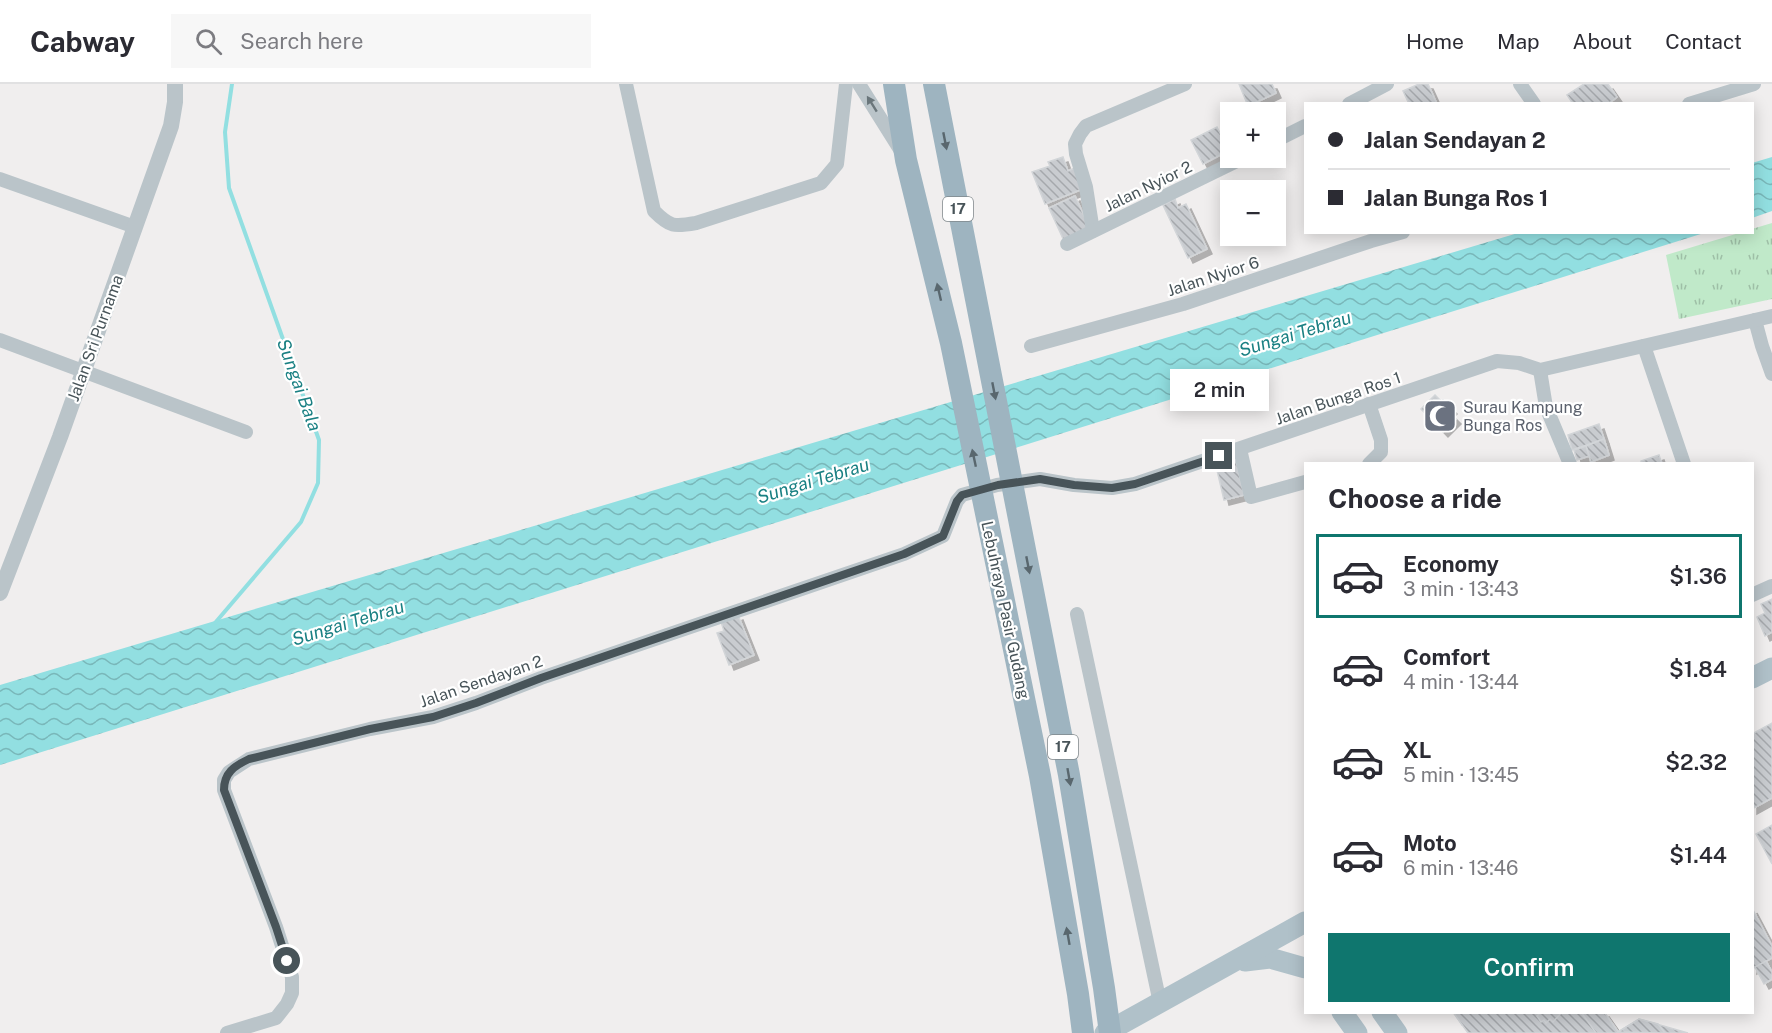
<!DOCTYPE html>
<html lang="en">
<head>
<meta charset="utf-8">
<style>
  :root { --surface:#fff; --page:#f7f7f7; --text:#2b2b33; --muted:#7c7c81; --line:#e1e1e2; --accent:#0f766e }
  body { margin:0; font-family:"Public Sans",sans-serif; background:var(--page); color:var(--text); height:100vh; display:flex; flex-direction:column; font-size:22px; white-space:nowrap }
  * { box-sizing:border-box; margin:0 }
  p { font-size:20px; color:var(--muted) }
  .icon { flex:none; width:33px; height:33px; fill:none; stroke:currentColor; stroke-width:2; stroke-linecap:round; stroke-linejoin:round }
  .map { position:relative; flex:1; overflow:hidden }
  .side { position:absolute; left:1304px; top:378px; width:450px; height:552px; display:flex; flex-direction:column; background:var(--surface); border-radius:0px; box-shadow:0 3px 15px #0003 }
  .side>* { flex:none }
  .top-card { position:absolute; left:1304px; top:18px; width:450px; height:132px; border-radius:0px; box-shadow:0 3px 15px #0003; display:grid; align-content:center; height:132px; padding:0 24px; background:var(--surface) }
  .fabs { position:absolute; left:1220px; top:18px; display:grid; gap:12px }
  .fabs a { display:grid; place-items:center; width:66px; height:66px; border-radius:0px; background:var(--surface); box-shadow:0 3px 15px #0003; font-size:30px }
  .end { position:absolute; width:27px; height:27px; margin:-14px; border:8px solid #485459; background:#fff; box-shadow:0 0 0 3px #fff }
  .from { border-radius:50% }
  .bubble { position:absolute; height:42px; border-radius:0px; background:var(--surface); box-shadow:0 3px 15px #0003; font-size:20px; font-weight:600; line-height:42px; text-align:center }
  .top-card b { display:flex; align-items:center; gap:21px; height:57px; font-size:22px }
  .top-card b+b { border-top:2px solid var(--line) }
  .top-card i { width:15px; height:15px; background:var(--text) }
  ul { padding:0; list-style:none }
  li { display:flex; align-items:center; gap:18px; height:84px; margin:0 12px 9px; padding:0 12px; border:3px solid transparent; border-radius:0px }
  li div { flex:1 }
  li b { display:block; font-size:22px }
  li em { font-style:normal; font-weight:600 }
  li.on { border-color:var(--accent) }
  li>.icon { width:54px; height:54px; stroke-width:1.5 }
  h2 { padding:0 24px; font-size:27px; line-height:72px }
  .action { display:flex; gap:12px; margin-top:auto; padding:12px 24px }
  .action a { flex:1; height:69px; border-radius:0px; background:var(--accent); color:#fff; font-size:24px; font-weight:600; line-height:69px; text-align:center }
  header { display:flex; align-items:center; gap:36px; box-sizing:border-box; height:84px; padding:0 30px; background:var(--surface); border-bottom:2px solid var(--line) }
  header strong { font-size:28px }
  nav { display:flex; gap:33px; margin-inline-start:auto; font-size:21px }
  .search { width:420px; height:54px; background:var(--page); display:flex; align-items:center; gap:15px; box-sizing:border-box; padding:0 21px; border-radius:0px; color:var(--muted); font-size:22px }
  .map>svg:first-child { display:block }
</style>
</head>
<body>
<header>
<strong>Cabway</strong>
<div class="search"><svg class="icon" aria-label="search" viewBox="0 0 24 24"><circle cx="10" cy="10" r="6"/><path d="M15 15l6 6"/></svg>Search here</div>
<nav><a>Home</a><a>Map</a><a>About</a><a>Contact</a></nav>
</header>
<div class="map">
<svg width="1772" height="949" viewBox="0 0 1772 949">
  <defs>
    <pattern id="park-tufts" width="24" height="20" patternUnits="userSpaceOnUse" patternTransform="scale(1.5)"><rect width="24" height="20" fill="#c0e9c9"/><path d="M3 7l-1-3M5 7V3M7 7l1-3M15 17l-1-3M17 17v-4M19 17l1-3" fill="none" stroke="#9ebfa6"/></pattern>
    <pattern id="water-waves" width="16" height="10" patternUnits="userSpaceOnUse" patternTransform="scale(1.5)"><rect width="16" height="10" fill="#92dfe1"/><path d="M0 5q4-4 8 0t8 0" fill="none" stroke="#79b7b9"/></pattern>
    <pattern id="building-back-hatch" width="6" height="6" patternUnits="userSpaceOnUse" patternTransform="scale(1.5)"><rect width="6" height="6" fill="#c9ccd0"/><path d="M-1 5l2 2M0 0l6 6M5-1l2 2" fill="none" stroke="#a5a8ac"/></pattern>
    <filter id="shadow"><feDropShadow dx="5" dy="5" stdDeviation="0" flood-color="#0004"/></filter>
  </defs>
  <rect width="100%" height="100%" fill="#f0eeee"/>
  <path fill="url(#park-tufts)" d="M1772,139V215L1679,235L1666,171L1739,149L1752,148V145Z"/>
  <g fill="url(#water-waves)">
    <path d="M1772,73V127L1752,134V79Z"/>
    <path d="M1518,149H1704L0,681V601Z"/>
  </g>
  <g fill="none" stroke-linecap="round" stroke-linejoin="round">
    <path stroke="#92dfe1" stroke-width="4" d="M215,539L301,438L318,399L319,356L229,104L225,48L232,0"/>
  </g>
  <g fill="url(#building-back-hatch)" stroke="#d2d5d8" stroke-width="1.5" filter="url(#shadow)">
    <path d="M1239,0H1272L1276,9L1248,22Z"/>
    <path d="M1419,0H1428L1437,20H1409L1403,7Z"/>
    <path d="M1584,0H1608L1617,13L1608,20H1573L1567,11Z"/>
    <path d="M1217,43L1221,51L1225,49L1230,59V66L1203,80L1191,56Z"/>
    <path d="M1063,73L1068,87L1077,83L1085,104L1045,120L1032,88L1050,82L1048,78Z"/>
    <path d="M1075,112L1091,147L1065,159L1049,124Z"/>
    <path d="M1175,115L1178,124L1186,120L1207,165L1188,174L1163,121Z"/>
    <path d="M1435,311L1441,317L1443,316L1452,325L1449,328L1456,335L1443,348L1421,325Z"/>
    <path d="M1599,340L1604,355L1572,366L1568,351Z"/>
    <path d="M1604,355L1609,371L1591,378L1586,362Z"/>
    <path d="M1586,362L1589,372L1577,376L1574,366Z"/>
    <path d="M1659,371L1662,380H1641V377Z"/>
    <path d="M1236,377L1244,411L1224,416L1216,382Z"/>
    <path d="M1772,515V548L1765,552L1757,533L1765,529L1761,520Z"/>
    <path d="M738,531L754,571L729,581L717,549L724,547L721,538Z"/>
    <path d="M1772,639V714L1752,725V650Z"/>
    <path d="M1772,741V780L1756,750Z"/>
    <path d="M1752,824L1772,862V874L1752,885Z"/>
    <path d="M1766,877L1772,888V895L1764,900L1755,883Z"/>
    <path d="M1453,928H1479L1462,941Z"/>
    <path d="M1453,928H1604L1618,948L1639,935L1688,949H1468Z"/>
    <path d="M1538,928H1562L1553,938L1550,935L1546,939L1544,936L1541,938L1537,932L1539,930Z"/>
    <path d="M1581,928H1604L1619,949H1596Z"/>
    <path d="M1639,935L1658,940L1665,949L1618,948Z"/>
  </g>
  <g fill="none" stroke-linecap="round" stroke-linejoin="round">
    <g stroke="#bac4c9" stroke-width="14">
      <path d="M626,0L654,127C670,143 674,143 696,139L821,99L837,80L846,0"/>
      <path d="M859,0L901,67"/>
      <path d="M1520,0L1534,20"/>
      <path d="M1349,20L1387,0"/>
      <path d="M1689,20L1754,0"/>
      <path d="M1275,57L1305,42"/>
      <path d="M0,95L135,143"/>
      <path d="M1093,147L1086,103L1076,70L1075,60L1080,50L1086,42L1185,0"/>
      <path d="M1067,160L1243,74"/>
      <path d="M1755,236L1762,262L1772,290"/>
      <path d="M0,256L246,348"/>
      <path d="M1031,262L1183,220L1371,157L1403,148"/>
      <path d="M1644,262L1684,380"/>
      <path d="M1540,286L1546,323L1570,380"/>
      <path d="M1240,365L1251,413L1305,398"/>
      <path d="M1369,380L1381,368V356L1369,320"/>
      <path d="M1752,511L1772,502"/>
      <path d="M1077,530L1160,919"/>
      <path d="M227,949L276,934L287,920L292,909V893L276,843L224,706V696L229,688L249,675L370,645L433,633L476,619L541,594L904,470L943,452L957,417L962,411L997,401L1040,395L1074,401L1112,404L1135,400L1497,277L1519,279L1540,286L1772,232"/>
    </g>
    <path stroke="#bac4c9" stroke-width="16" d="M0,509L60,353L171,42L175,18V0"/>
    <g stroke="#b0c1c9" stroke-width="21">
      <path d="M1752,594L1772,584"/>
      <path d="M1245,877L1270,874L1305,884"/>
      <path d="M1342,928L1357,949"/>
      <path d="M1382,928L1397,949"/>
      <path d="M1105,949L1305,838"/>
    </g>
    <g stroke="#9eb4c0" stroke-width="22">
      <path d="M894,0L906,76L951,259L1040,692L1078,910L1083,949"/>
      <path d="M934,0L1069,691L1104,904L1110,949"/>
    </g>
  </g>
  <defs><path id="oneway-solid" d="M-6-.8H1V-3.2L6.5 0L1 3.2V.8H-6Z" transform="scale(1.5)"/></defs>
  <use fill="#6a767b" href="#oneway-solid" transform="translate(872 20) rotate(-122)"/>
  <g fill="#59676e">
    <use href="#oneway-solid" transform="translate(945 57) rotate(79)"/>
    <use href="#oneway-solid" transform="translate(939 208) rotate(-103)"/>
    <use href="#oneway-solid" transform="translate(994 307) rotate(79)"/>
    <use href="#oneway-solid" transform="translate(974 374) rotate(-102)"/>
    <use href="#oneway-solid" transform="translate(1028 481) rotate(79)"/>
    <use href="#oneway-solid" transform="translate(1069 693) rotate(80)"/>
    <use href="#oneway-solid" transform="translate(1068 852) rotate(-100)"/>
  </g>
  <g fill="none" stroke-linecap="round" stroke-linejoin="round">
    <path stroke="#485459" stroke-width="8" d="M287,877L276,843L224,706C224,689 234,682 249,675L370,645L433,633L476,619L541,594L904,470L943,452L957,417L962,411L998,401L1040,395L1074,401L1112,404L1135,400L1219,372"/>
  </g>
  <defs>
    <symbol id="mosque-square" viewBox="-11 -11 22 22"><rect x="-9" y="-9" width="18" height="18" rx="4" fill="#6b7280" stroke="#fff"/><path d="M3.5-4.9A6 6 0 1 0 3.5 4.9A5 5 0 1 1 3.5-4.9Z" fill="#fff"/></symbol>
  </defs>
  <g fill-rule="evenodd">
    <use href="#mosque-square" x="1421" y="313" width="38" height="38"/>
  </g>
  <g text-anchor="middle" stroke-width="4.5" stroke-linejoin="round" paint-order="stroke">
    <g fill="#fff" stroke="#7f878b" stroke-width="1.5">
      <rect x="943" y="113" width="30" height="24" rx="4.5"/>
      <rect x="1048" y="651" width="30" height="24" rx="4.5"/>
    </g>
    <g font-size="15" font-weight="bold" fill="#485459">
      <text x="958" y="130">17</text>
      <text x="1063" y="668">17</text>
    </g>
    <g font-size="16" fill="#485459" stroke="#fff">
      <text transform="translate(1148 102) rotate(-26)" y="6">Jalan Nyior 2</text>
      <text transform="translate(1213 192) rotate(-18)" y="6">Jalan Nyior 6</text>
      <text transform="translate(95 254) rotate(-70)" y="6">Jalan Sri Purnama</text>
      <text transform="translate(1338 314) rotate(-19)" y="6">Jalan Bunga Ros 1</text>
      <text transform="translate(1006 526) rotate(78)" y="6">Lebuhraya Pasir Gudang</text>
      <text transform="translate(481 597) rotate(-19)" y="6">Jalan Sendayan 2</text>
    </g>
    <g font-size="16" fill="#5b616d" stroke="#fff" text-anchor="start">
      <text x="1463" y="329">Surau Kampung<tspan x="1463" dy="18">Bunga Ros</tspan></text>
    </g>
    <g font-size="18" font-style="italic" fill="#1a8083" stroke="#fff">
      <text transform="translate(1295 250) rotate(-17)" y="6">Sungai Tebrau</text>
      <text transform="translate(299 301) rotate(70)" y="6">Sungai Bala</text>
      <text transform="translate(813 397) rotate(-17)" y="6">Sungai Tebrau</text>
      <text transform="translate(348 539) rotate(-17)" y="6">Sungai Tebrau</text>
    </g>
  </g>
</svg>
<div class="fabs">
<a>+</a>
<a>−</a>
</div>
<i class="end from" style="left:287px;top:877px"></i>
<i class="end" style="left:1219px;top:372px"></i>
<div class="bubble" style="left:1170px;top:285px;width:99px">2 min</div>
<div class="top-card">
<b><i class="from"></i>Jalan Sendayan 2</b>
<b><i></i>Jalan Bunga Ros 1</b>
</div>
<section class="side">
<h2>Choose a ride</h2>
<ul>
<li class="on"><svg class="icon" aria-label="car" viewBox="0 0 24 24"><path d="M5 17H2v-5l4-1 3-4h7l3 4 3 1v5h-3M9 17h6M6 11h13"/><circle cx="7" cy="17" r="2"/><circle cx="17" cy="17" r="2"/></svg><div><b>Economy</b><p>3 min · 13:43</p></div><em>$1.36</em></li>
<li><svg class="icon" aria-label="car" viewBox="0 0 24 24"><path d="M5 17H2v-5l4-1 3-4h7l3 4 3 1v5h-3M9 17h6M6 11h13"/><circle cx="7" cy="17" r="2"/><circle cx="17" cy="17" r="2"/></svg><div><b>Comfort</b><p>4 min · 13:44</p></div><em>$1.84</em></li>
<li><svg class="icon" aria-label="car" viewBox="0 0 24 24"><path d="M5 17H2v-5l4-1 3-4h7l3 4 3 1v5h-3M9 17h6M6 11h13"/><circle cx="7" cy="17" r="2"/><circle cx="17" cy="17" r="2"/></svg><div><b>XL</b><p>5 min · 13:45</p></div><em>$2.32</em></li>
<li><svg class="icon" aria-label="car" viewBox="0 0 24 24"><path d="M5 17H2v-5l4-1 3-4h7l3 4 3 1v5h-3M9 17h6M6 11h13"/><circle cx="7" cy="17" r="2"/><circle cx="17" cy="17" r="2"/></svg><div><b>Moto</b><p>6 min · 13:46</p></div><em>$1.44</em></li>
</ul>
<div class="action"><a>Confirm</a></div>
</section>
</div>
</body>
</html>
